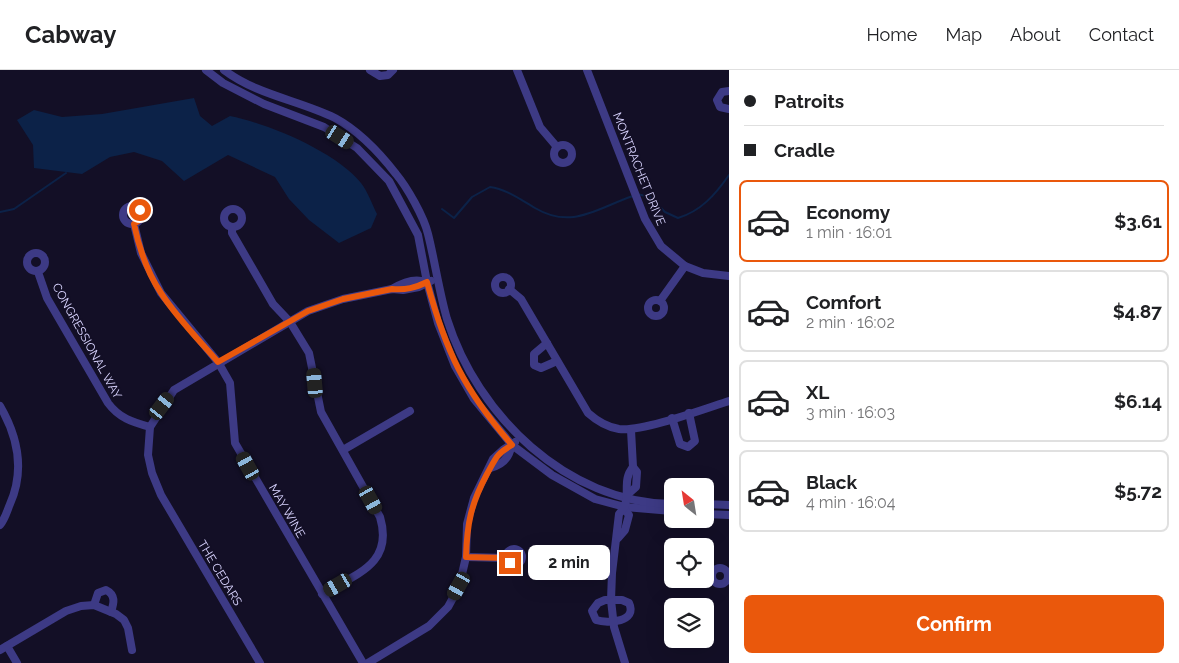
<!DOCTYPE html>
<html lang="en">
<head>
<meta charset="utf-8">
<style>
  :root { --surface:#fff; --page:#f2f2f2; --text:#202124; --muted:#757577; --line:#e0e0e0; --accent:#ea580c }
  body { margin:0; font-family:Raleway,sans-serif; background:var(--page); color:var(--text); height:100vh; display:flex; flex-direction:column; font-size:19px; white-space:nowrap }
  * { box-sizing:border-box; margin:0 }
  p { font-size:16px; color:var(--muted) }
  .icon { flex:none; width:28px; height:28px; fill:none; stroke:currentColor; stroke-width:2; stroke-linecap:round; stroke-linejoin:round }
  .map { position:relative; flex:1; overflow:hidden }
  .drawer { display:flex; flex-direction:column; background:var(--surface); width:450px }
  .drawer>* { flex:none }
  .hud { display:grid; align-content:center; height:110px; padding:0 15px; background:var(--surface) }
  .needle { width:32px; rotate:330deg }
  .tools { position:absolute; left:664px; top:408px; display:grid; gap:10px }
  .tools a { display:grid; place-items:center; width:50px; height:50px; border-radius:8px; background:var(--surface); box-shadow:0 5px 20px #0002; font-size:25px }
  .end { position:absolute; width:22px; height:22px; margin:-11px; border:6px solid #ea580c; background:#fff; box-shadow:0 0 0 2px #fff }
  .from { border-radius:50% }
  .bubble { position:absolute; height:35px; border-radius:8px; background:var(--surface); box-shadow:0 5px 20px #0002; font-size:16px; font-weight:700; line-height:35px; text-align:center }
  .car { position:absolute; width:15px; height:30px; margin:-15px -8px; border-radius:6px; box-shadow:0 0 4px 1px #0007; background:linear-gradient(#222 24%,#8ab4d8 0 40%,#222 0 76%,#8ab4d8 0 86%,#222 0) }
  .hud b { display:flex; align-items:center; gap:18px; height:48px; font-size:19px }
  .hud b+b { border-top:1px solid var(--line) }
  .hud i { width:12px; height:12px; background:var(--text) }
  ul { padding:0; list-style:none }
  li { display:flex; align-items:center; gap:15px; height:82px; margin:0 10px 8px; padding:0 5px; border:2px solid var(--line); border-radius:8px }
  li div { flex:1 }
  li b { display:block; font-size:19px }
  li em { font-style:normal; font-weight:700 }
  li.on { border-color:var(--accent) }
  li>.icon { width:45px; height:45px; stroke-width:1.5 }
  .button { display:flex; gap:10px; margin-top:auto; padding:10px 15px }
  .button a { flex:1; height:58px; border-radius:8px; background:var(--accent); color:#fff; font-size:20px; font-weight:700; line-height:58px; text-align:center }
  header { display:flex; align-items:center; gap:30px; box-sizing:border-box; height:70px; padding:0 25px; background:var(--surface); border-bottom:1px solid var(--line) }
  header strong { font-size:24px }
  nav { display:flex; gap:28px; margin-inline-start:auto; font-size:18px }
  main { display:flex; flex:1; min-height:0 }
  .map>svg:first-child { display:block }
</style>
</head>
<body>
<header>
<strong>Cabway</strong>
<nav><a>Home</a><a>Map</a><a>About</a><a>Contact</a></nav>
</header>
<main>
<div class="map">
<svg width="729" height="593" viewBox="0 0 729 593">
  <rect width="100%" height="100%" fill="#130f26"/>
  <path fill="#0c2248" d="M194,28L200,46L212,56L230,46C270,54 336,82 361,113C368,122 372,134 377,144L371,158L339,173L309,150L289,129L275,107L228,85L184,111L162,91L134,82L110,87L82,104L34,98L33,75L17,50L34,40L62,47L102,44Z"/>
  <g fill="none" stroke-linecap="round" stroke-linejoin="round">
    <g stroke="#0c2248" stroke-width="2">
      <path d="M637,124L650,127L665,142L678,148C701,141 715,125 729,105"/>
      <path d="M442,139L454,148L472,127L490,117C506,119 521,130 535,138C572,160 597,138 633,126"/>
      <path d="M0,142L14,139L66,103"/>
    </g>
    <g stroke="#3d3a85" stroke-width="8">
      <path d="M206,0L223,13L264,34L324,57L357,78L389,111L418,165L427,212L438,253L455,296L474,329L512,375L552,405L595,429L625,437L672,441"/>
      <path d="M224,0C257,25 298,30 335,48C359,61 379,82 396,104C407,117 424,147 428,164C435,192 439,221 447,249C477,345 567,433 672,434"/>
      <path d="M370,0L380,6L388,5L393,0"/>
      <path d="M517,0L540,57L557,77"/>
      <path d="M587,0L645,149L661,176L685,196L703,203L729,206"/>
      <path d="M729,21L722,22L717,30L720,37L729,39"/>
      <circle cx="563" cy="84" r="9"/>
      <circle cx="132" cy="145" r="9"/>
      <circle cx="233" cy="148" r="9"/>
      <path d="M134,154L141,183L161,223L218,292L230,313L235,373L363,593"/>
      <path d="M232,157V163L273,234L290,252L309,283L321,342L380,447C394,494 356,504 322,524"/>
      <circle cx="36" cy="192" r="9"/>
      <path d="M38,202L47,228L108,333C119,348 132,352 150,357"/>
      <circle cx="503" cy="215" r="8"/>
      <path d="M392,219C402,213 415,208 425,212"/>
      <path d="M509,219L521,229L588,343C597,351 606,357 619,359C642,362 704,339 729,331"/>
      <circle cx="656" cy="238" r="8"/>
      <path d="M660,231L685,196"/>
      <path d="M547,273L534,284V295L541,298L557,291"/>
      <path d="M0,336C18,367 25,400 10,434C7,441 5,449 0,455"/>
      <path d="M672,348L680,374L688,377L695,371L689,343"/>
      <path d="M343,380L410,341"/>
      <path d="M490,398C502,395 509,388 511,377"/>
      <path d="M628,424L636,417L637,402L633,397"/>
      <path d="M705,434L729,435"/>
      <path d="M705,444L729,445"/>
      <path d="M618,468L625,460L629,445L624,439"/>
      <circle cx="514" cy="487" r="8"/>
      <path d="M466,487L507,488"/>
      <circle cx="720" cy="506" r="8"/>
      <path d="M605,530H622L629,533C638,552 608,554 596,550L592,541L598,533Z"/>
      <path d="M94,535L98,523L106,520C116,525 114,533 111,542"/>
      <path d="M7,576L17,593"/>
      <path d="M0,580L66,541L81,536L94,535L116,544L124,550L128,558L132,580"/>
      <path d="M260,593L161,425L152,403L148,385L150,357L174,320L308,241L343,229L392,219L403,220L419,217L431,211"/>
      <path d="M368,593L429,556L448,537L459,517L466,487L467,454L474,428L493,389L504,379L515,372"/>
      <path d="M625,593L614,557L611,530L612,503L619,444C634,429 620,412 633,397L631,360"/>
    </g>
  </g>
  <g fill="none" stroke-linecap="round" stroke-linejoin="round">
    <path stroke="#ea580c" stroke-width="6" d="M140,140L141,149L134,154C139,178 147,202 161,223C177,248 199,270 218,292L308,241L343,229L392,219C406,220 415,218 427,212C446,282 464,320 512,375C496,384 496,388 487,404C471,434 467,453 466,487L507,488L510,493"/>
  </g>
  <g text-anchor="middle" stroke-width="4" stroke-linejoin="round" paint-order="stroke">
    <g font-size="12" fill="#d9d4ff" stroke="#130f26">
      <text transform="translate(639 99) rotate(68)" y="4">MONTRACHET DRIVE</text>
      <text transform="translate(87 271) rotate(61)" y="4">CONGRESSIONAL WAY</text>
      <text transform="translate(287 441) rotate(60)" y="4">MAY WINE</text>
      <text transform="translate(220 503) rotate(59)" y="4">THE CEDARS</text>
    </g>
  </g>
</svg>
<div class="tools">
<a><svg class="needle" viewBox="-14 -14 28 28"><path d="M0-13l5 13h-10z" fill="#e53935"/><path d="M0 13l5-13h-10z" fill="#757577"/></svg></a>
<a><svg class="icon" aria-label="locate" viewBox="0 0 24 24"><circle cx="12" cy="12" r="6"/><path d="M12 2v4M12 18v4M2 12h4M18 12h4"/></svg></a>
<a><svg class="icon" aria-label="layers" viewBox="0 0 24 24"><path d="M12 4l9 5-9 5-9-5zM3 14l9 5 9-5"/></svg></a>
</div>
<i class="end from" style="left:140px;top:140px"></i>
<i class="end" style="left:510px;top:493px"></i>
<div class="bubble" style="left:528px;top:475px;width:82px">2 min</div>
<i class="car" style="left:340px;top:67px;rotate:123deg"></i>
<i class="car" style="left:315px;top:313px;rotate:355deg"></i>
<i class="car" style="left:162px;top:336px;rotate:37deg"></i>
<i class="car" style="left:248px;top:396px;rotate:331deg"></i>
<i class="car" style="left:371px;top:430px;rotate:151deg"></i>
<i class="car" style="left:338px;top:515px;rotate:240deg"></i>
<i class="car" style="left:459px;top:516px;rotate:209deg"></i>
</div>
<section class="drawer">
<div class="hud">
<b><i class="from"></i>Patroits</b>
<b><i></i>Cradle</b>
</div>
<ul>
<li class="on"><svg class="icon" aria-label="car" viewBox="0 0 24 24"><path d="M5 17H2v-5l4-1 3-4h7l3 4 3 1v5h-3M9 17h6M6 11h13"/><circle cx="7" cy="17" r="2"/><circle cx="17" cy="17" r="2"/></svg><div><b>Economy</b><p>1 min · 16:01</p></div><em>$3.61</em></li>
<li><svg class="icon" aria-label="car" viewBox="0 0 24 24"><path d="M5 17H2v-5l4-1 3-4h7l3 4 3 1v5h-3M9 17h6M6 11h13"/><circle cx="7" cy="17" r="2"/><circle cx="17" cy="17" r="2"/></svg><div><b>Comfort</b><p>2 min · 16:02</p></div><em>$4.87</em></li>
<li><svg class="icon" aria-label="car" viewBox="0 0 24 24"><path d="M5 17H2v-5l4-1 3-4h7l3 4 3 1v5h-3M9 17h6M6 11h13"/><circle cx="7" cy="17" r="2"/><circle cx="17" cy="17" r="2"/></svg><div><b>XL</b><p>3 min · 16:03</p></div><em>$6.14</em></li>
<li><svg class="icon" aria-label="car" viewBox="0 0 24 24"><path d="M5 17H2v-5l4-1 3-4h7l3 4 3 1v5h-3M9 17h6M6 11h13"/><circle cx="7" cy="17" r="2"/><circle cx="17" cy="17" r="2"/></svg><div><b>Black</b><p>4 min · 16:04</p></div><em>$5.72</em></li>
</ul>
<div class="button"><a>Confirm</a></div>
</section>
</main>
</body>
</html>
